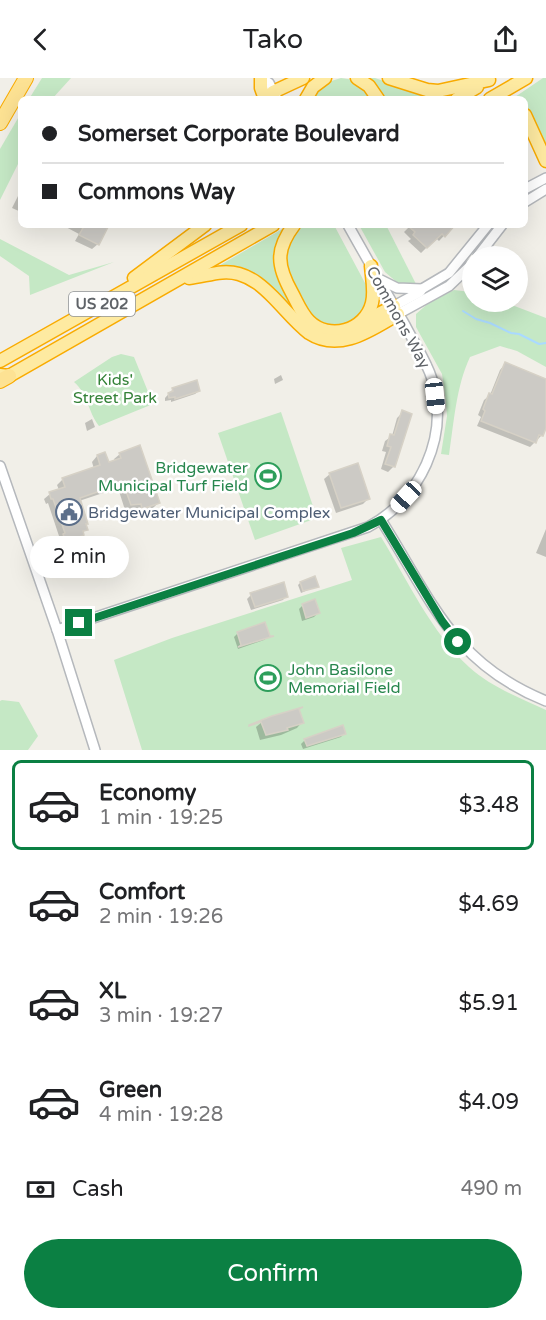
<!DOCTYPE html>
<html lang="en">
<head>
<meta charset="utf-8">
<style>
  :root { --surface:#fff; --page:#f2f2f2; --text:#202124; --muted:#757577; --line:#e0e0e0; --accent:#0b8043 }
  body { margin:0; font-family:"Varela Round",sans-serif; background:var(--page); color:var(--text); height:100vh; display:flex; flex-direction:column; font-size:22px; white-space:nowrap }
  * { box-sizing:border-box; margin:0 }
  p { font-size:20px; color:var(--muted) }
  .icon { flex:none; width:33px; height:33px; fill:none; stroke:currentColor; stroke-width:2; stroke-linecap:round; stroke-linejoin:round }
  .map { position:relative; height:672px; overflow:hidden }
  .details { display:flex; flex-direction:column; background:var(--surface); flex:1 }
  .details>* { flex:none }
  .guide { position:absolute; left:18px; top:18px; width:510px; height:132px; border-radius:9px; box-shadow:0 6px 24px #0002; display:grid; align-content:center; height:132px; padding:0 24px; background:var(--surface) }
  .buttons { position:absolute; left:462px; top:168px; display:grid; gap:12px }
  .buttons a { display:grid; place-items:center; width:66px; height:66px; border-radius:50%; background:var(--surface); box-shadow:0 6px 24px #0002; font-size:30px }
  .end { position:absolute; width:27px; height:27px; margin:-14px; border:8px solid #0b8043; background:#fff; box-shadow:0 0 0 3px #fff }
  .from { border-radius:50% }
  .bubble { position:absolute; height:42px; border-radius:21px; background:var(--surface); box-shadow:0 6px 24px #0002; font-size:20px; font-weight:600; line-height:42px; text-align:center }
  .car { position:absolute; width:18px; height:36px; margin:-18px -9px; border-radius:8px; box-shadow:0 0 4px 2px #0007; background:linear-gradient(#fff 24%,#345 0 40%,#fff 0 76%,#345 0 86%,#fff 0) }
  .guide b { display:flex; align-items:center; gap:21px; height:57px; font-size:22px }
  .guide b+b { border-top:2px solid var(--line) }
  .guide i { width:15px; height:15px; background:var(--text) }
  ul { padding:10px 0 0; list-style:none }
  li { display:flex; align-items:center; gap:18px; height:90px; margin:0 12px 9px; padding:0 12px; border:3px solid transparent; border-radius:9px }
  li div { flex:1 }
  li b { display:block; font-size:22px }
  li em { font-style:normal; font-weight:600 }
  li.on { border-color:var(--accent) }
  li>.icon { width:54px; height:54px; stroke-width:1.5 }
  .pay { display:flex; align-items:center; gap:15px; height:66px; padding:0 24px; font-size:22px }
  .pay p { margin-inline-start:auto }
  .button { display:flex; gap:12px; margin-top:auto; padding:12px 24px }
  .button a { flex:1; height:69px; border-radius:36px; background:var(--accent); color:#fff; font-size:24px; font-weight:600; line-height:69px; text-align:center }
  header { display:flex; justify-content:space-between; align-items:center; height:78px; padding:0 24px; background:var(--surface); font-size:27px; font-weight:600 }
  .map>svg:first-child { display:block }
</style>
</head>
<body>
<header><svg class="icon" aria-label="back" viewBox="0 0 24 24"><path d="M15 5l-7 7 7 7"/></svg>Tako<svg class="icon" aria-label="share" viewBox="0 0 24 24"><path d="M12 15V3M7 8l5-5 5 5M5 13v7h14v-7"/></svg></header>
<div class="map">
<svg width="546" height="672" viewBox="0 0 546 672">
  <rect width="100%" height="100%" fill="#f1efe8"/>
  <g fill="#c5e8c5">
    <path d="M42,0H71L52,21H29Z"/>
    <path d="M341,0L354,2L374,21H313L322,6Z"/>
    <path d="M365,0H375L416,14L445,19L442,21H382Z"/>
    <path d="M543,0H546V74L525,32V21H512Z"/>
    <path d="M21,35V80L0,122V71Z"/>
    <path d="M289,147L278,167L305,248L266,206L217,189Z"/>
    <path d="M297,147H334L365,205H368L369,226L359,242L333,250L310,239L284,195L283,179Z"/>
    <path d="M359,147H386L416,206H399L385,194Z"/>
    <path d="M0,161L69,197L114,184L30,217L29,198L0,178Z"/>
    <path d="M454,212L472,214V224H504L546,240V289L517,273L500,268L470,279C456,309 454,344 449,377L441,376L447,338L445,316L442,296L416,249V236L431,223Z"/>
    <path d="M121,276L134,279L153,326L99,348C88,334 88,316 74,304L112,279Z"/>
    <path d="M281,334L317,440L255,462L218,355Z"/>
    <path d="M381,459C408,503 431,554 469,589C491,609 520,620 546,632V672H142L114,582L172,560L352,502L341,470Z"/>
    <path d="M2,622L19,624L38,658L28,672H0V623Z"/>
  </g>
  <g fill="#0003">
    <path d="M21,112V134L12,130Z"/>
    <path d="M62,147H107L98,166L92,171L75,163L79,156Z"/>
    <path d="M411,147H454L439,163L436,160L421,175L408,163L411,161L404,154Z"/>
    <path d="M505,286L546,302V346L541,358L530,369L477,348L481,339L478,337L484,322L490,317L500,292Z"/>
    <path d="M281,297L283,302L275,306L274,301Z"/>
    <path d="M173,311L199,313L195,316L171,324V322L165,323V320Z"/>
    <path d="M403,334L394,388L388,394L381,391L386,374L382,373L385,363L392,358L397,340Z"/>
    <path d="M92,341L95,349L87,353L85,345Z"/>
    <path d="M120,376L158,425L153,430L137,435L136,431L125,432L118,410L79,423L86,451L77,463L60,468L58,462L60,461L48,425L46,426L44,421L50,416L59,412L57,407L63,401L94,391L92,384L97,378L108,386L115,384L114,381Z"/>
    <path d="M330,396L369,420L363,426L336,435L324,401Z"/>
    <path d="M546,451V479L536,475Z"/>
    <path d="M300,505L317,508L301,515L298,507Z"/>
    <path d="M251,517L286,518L283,522L251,532L247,521Z"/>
    <path d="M303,527L318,535L314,539L302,543L299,531Z"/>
    <path d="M238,555L268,559L264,562L238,571L234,559Z"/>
    <path d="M262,644H302L297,650L281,657L260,662L256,649Z"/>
    <path d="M342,649L344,655L341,659L303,671L301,666L305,662Z"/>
  </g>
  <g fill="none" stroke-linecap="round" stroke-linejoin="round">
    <path stroke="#aadaff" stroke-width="2" d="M463,233L476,241L490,245L511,255L519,256L539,266L546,265"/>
  </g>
  <g fill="#cccac5" stroke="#d6d1c6" stroke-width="1.5">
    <path d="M77,147H109L99,167L79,157L83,150Z"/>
    <path d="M455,147L445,159L442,156L427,170L413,157L415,154L408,148Z"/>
    <path d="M505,284L546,301V350L543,358L539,357L536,365L481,343L485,333L483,331L489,315L492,316Z"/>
    <path d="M197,302L200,313L175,321V319L169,320L168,315L173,313L172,310Z"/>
    <path d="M402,332L412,336L395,389L385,386L391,369L387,368L390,356L394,357Z"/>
    <path d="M140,367L160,425L142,431L141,426L131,427L123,405L80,420L88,446H86L88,452L83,453L84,457L66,464L63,456L65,455L53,421H51L49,414L65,409L62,400L100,387L97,377L105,374L109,384L121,380L119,375Z"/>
    <path d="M358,385L370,421L341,430L329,395Z"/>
    <path d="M315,498L319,509L303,513L300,504Z"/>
    <path d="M284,504L288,519L255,529L250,515Z"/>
    <path d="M315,521L320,535L306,540L302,526Z"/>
    <path d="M265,544L270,558H274L238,569L241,567L237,554Z"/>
    <path d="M303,629L299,631L304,645L287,650L288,652L266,657L261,644L249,648V647L272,638Z"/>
    <path d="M343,647L346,656L307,668L304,661Z"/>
  </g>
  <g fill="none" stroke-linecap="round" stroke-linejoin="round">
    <defs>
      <g id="tertiary">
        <path d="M261,0L269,5L277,21"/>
        <path d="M525,111L546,100"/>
        <path d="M525,124L546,111"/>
        <path d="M478,178L502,147"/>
        <path d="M379,201L397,210L422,211"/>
        <path d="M394,228L420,214L422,211L449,195L488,147"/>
        <path d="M398,236L449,208L472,186"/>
        <path d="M0,388L57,552L95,672"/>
        <path d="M381,442C431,521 452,585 546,623"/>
        <path d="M57,552L368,449C420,421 450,359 432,301C426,282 414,265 405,247C386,214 367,181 348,147"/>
      </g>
      <g id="trunk">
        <path d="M261,0V10L265,21"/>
        <path d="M357,0L369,8L378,21"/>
        <path d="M389,0L427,12L438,13L489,2"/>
        <path d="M273,14L303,0"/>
        <path d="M306,21L313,9L325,0"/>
        <path d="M457,21L477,9"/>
        <path d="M490,21L526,0"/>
        <path d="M525,37L546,83"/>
        <path d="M294,147C275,172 277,188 292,215C297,224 301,235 309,243C329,263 365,253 372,225C375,214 372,200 371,188"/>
        <path d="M134,200L205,147"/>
        <path d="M189,200C207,198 222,191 239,196C253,200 263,209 273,219C285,231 296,245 309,255C340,275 372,251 398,236"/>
        <path d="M363,244L394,228"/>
        <path d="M0,283L241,147"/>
        <path d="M0,297L9,298L273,147"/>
      </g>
      <g id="motorway">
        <path d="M0,45L26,0"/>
        <path d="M0,303L9,298"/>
      </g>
    </defs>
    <use href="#tertiary" stroke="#b5b8bc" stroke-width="12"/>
    <use href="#trunk" stroke="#f9ab00" stroke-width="15"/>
    <use href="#motorway" stroke="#f9ab00" stroke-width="16"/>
    <use href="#tertiary" stroke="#fff" stroke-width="9"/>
    <use href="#trunk" stroke="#feeaa1" stroke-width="12"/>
    <use href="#motorway" stroke="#fde293" stroke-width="14"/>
  </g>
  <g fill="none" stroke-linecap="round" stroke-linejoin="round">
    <path stroke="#0b8043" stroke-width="8" d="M79,545L353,455L381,442L442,543L458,564"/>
  </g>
  <defs>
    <symbol id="stadium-ring" viewBox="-11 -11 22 22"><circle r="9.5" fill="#fff" stroke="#2e9e5b" stroke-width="1.5"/><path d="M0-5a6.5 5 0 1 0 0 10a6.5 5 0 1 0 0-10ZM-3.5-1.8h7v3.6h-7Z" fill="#2e9e5b"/></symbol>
    <symbol id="civic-ring" viewBox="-11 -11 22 22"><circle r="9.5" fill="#fff" stroke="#5c6f8a" stroke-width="1.5"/><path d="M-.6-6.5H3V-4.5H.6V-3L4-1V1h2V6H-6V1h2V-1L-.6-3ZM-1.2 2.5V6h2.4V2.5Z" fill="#5c6f8a"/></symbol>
  </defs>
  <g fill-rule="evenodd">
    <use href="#stadium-ring" x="253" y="383" width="30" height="30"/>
    <use href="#civic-ring" x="54" y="419" width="30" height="30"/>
    <use href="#stadium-ring" x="253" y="585" width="30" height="30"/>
  </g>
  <g text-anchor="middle" stroke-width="5" stroke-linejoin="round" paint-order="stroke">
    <rect fill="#fff" stroke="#8f9295" stroke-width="1.5" x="69" y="214" width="66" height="24" rx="4.5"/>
    <g font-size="15" font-weight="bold" fill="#5f6368">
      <text x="102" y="231">US 202</text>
    </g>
    <g font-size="16" fill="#5f6368" stroke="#fff">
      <text transform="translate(399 239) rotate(61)" y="6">Commons Way</text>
    </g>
    <g font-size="16" fill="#348238" stroke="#fff">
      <text x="115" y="307">Kids'<tspan x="115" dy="18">Street Park</tspan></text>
    </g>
    <g font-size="16" fill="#27864d" stroke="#fff" text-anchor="end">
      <text x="248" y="395">Bridgewater<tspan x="248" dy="18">Municipal Turf Field</tspan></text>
      <text x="288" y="597" text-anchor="start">John Basilone<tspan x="288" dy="18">Memorial Field</tspan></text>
    </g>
    <g font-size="16" fill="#4e5e75" stroke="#fff" text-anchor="start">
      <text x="88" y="440">Bridgewater Municipal Complex</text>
    </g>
  </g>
</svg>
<div class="buttons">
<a><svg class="icon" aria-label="layers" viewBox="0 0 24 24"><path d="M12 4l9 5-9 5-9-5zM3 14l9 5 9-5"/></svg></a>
</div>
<i class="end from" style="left:458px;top:564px"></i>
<i class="end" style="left:79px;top:545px"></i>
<div class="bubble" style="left:30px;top:458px;width:99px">2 min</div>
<i class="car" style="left:435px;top:318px;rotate:174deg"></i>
<i class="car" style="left:406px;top:419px;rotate:223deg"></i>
<div class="guide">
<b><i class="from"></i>Somerset Corporate Boulevard</b>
<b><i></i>Commons Way</b>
</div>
</div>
<section class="details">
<ul>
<li class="on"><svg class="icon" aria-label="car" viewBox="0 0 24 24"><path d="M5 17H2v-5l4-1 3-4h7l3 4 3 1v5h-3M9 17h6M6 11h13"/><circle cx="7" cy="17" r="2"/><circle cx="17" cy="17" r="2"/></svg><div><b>Economy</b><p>1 min · 19:25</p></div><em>$3.48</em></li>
<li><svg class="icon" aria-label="car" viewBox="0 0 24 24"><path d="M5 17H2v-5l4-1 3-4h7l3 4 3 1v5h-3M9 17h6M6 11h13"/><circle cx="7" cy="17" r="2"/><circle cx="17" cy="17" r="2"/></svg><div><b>Comfort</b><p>2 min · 19:26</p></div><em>$4.69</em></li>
<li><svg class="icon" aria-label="car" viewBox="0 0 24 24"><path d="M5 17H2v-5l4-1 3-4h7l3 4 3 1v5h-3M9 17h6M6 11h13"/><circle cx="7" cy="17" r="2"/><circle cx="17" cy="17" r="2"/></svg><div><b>XL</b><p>3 min · 19:27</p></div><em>$5.91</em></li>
<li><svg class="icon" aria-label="car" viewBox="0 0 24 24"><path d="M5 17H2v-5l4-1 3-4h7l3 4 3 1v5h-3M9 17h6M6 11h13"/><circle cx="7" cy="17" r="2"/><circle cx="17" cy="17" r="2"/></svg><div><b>Green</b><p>4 min · 19:28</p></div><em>$4.09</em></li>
</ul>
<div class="pay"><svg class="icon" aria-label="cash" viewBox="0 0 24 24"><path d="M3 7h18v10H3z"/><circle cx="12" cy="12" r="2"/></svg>Cash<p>490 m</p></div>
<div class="button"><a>Confirm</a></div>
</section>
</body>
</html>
